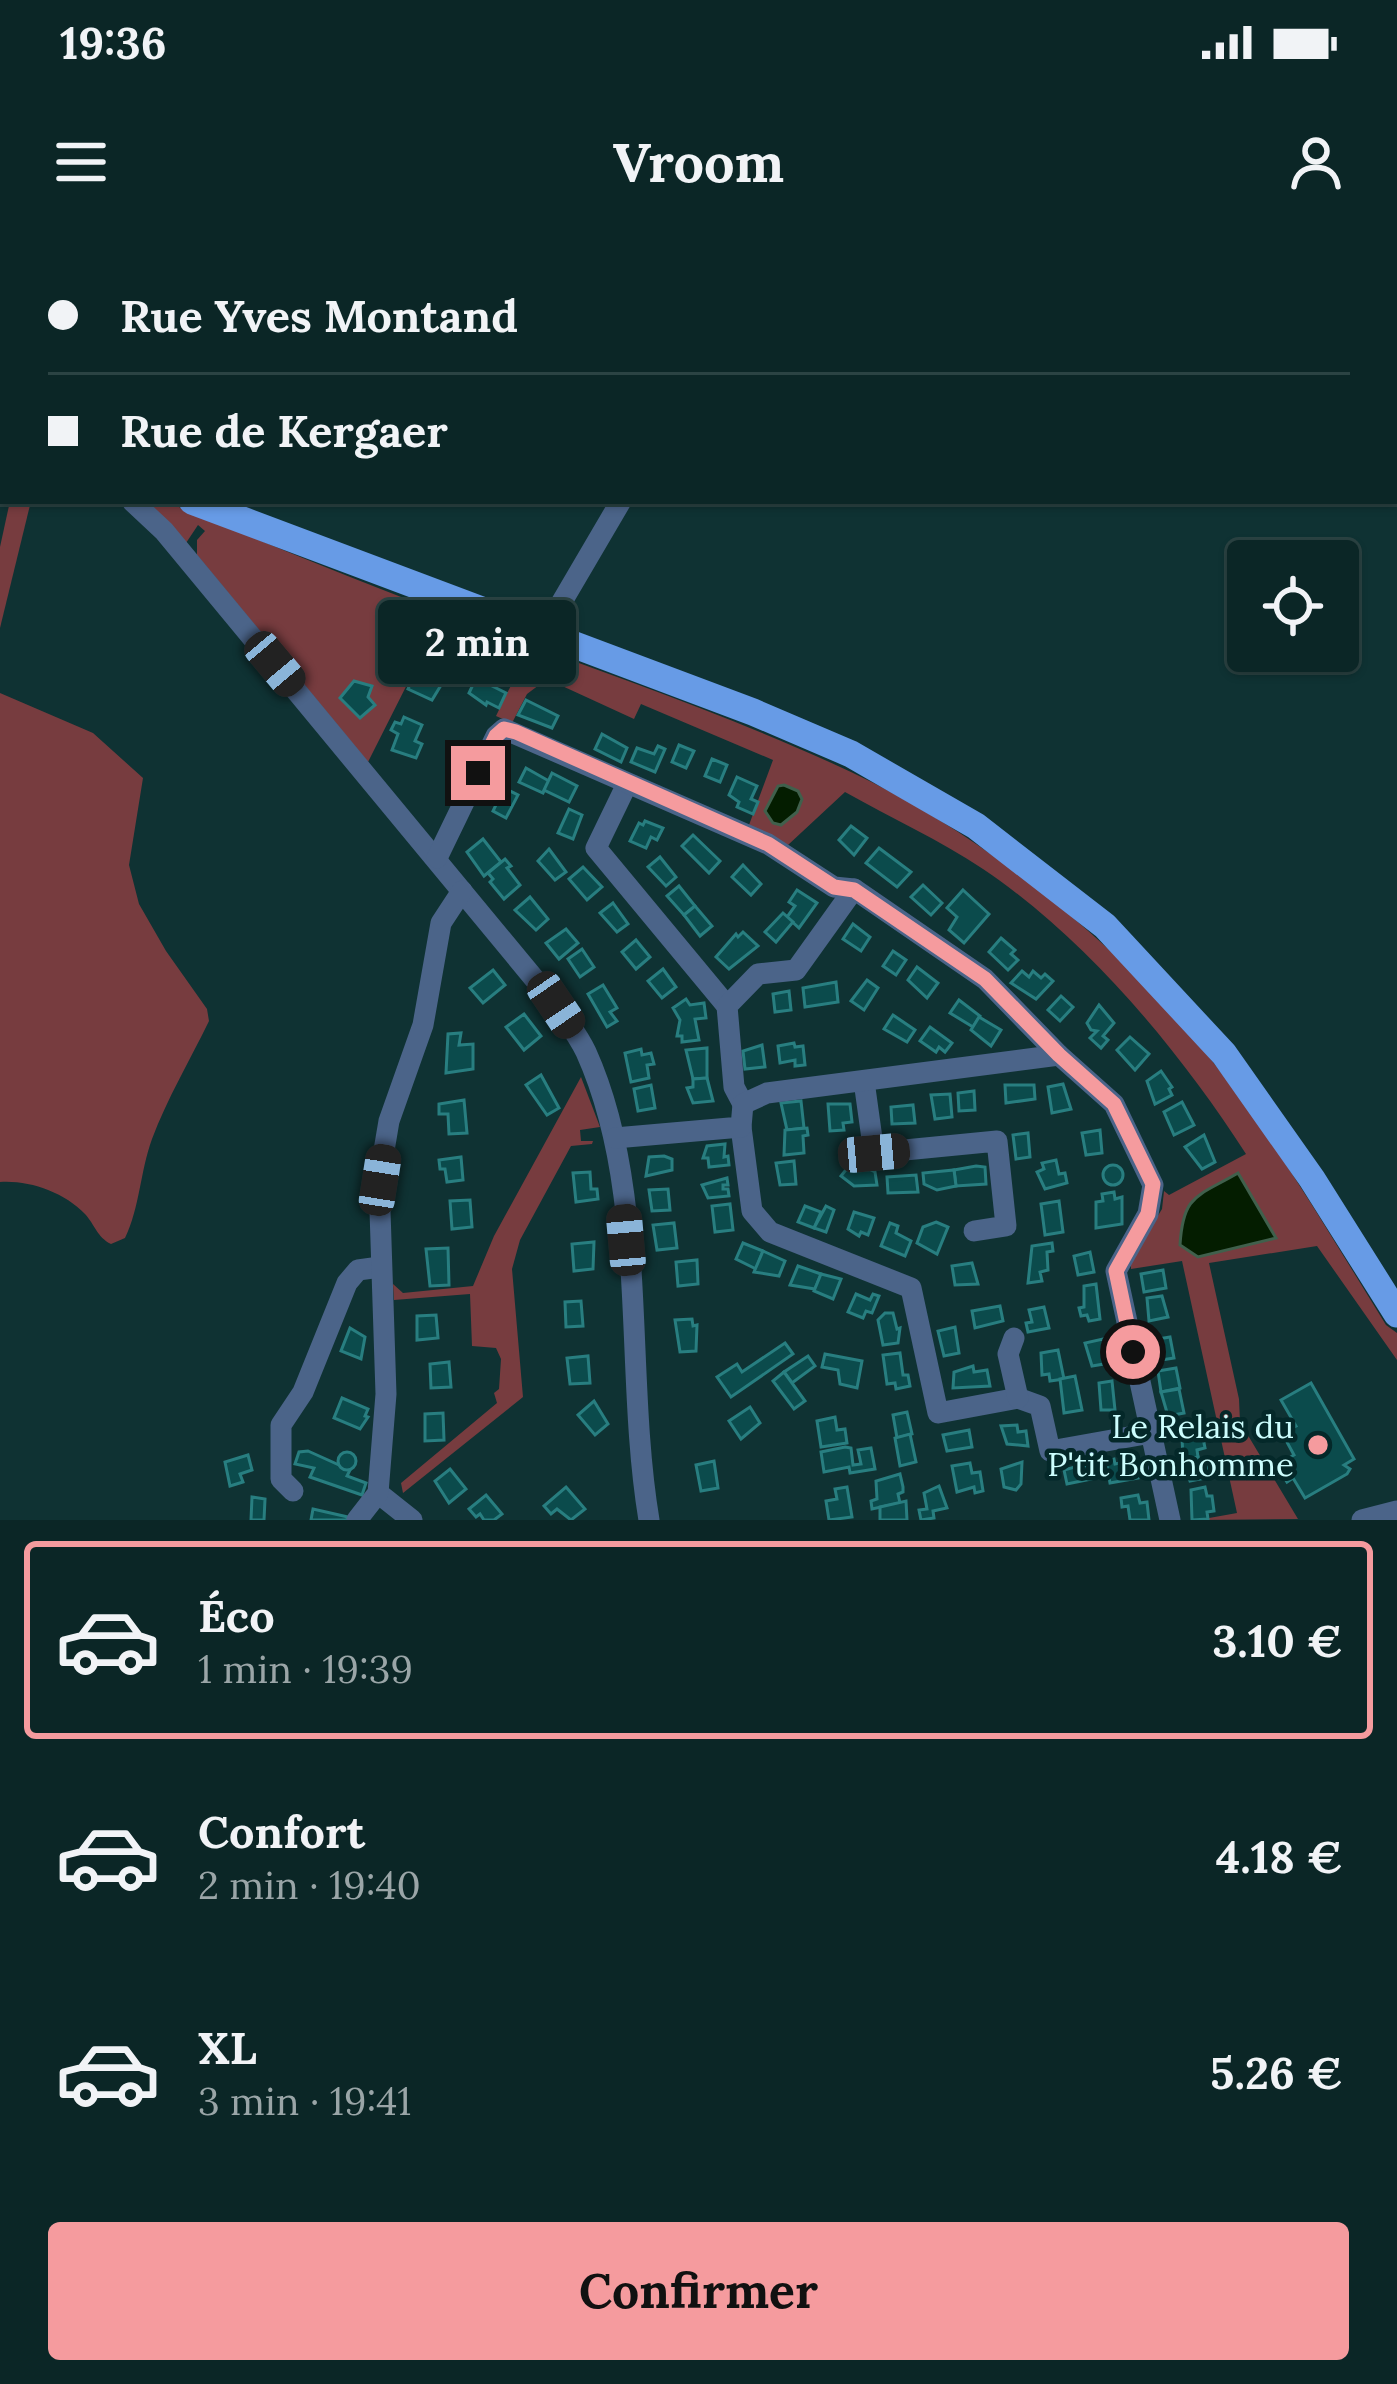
<!DOCTYPE html>
<html lang="fr">
<head>
<meta charset="utf-8">
<style>
  :root { --surface:#0b2626; --page:#193232; --text:#f1f3f6; --muted:#9aa5a7; --line:#2b4343; --accent:#f59b9e }
  body { margin:0; font-family:Lora,serif; background:var(--page); color:var(--text); height:100vh; display:flex; flex-direction:column; font-size:45px; white-space:nowrap }
  * { box-sizing:border-box; margin:0 }
  p { font-size:39px; color:var(--muted) }
  .icon { flex:none; width:66px; height:66px; fill:none; stroke:currentColor; stroke-width:2; stroke-linecap:round; stroke-linejoin:round }
  .map { position:relative; height:1280px; overflow:hidden }
  .details { display:flex; flex-direction:column; background:var(--surface); flex:1 }
  .details>* { flex:none }
  .top-card { position:absolute; left:0px; top:0px; width:1398px; height:264px; box-shadow:0 3px 9px #0004,0 0 0 3px var(--line); display:grid; align-content:center; height:264px; padding:0 48px; background:var(--surface) }
  .buttons { position:absolute; left:1227px; top:300px; display:grid; gap:24px }
  .buttons a { display:grid; place-items:center; width:132px; height:132px; border-radius:12px; background:var(--surface); box-shadow:0 3px 9px #0004,0 0 0 3px var(--line); font-size:60px }
  .end { position:absolute; width:54px; height:54px; margin:-27px; border:15px solid #f59b9e; background:#111; box-shadow:0 0 0 6px #111 }
  .from { border-radius:50% }
  .bubble { position:absolute; height:84px; border-radius:12px; background:var(--surface); box-shadow:0 3px 9px #0004,0 0 0 3px var(--line); font-size:39px; font-weight:700; line-height:84px; text-align:center }
  .car { position:absolute; width:36px; height:72px; margin:-36px -18px; border-radius:15px; box-shadow:0 0 9px 3px #0007; background:linear-gradient(#222 24%,#8ab4d8 0 40%,#222 0 76%,#8ab4d8 0 86%,#222 0) }
  .top-card b { display:flex; align-items:center; gap:42px; height:114px; font-size:45px }
  .top-card b+b { border-top:3px solid var(--line) }
  .top-card i { width:30px; height:30px; background:var(--text) }
  ul { padding:21px 0 0; list-style:none }
  li { display:flex; align-items:center; gap:36px; height:198px; margin:0 24px 18px; padding:0 24px; border:6px solid transparent; border-radius:12px }
  li div { flex:1 }
  li b { display:block; font-size:45px }
  li em { font-style:normal; font-weight:700 }
  li.current { border-color:var(--accent) }
  li>.icon { width:108px; height:108px; stroke-width:1.5 }
  .cta { display:flex; gap:24px; margin-top:auto; padding:24px 48px }
  .cta a { flex:1; height:138px; border-radius:12px; background:var(--accent); color:#111; font-size:48px; font-weight:700; line-height:138px; text-align:center }
  .status { display:flex; justify-content:space-between; align-items:center; height:84px; padding:0 60px; background:var(--surface); direction:ltr }
  .status svg { height:33px; fill:currentColor }
  header { display:flex; justify-content:space-between; align-items:center; height:156px; padding:0 48px; background:var(--surface); font-size:54px; font-weight:700 }
  .map>svg:first-child { display:block }
</style>
</head>
<body>
<div class="status"><b>19:36</b><svg viewBox="0 0 49 12"><path d="M0 12V9h3v3zM5 12V6h3v6zM10 12V3h3v9zM15 12V0h3v12zM26 1h20v11H26zM47 4h2v5h-2z"/></svg></div>
<header><svg class="icon" aria-label="menu" viewBox="0 0 24 24"><path d="M4 6h16M4 12h16M4 18h16"/></svg>Vroom<svg class="icon" aria-label="person" viewBox="0 0 24 24"><circle cx="12" cy="8" r="4"/><path d="M4 21q1-7 8-7t8 7"/></svg></header>
<div class="map">
<svg width="1397" height="1280" viewBox="0 0 1397 1280">
  <rect width="100%" height="100%" fill="#0f3233"/>
  <g fill="#773c3f">
    <path d="M10,261H31L0,388V307Z"/>
    <path d="M141,261L174,265C283,310 392,355 504,396C620,438 738,479 851,532C963,585 1071,667 1157,757C1249,854 1316,972 1386,1085L1397,1093V1120L1317,1006L1209,1023L1239,1159L1240,1182L1298,1279L1198,1280L1237,1273L1182,1021L1131,1029V1020L1162,969L1164,951L1169,955L1246,914C1179,810 1087,699 983,629C940,600 891,578 845,552L788,605L749,585L773,520L641,464L634,479L560,445L543,442L527,454L512,483L496,476L518,431L436,387L368,522L197,315V300L205,291L198,285L184,306Z"/>
    <path d="M0,453L93,493L143,538L129,625L139,664L166,711L207,769L209,781C190,820 167,859 152,899C140,932 140,967 125,998L111,1004C97,997 95,985 85,974C64,952 29,940 0,942Z"/>
    <path d="M581,837L600,887L580,890L581,901H593L592,904L571,906L520,1000L512,1029L523,1157L403,1253L401,1243L497,1163L494,1153L499,1149L501,1119L496,1108L472,1106L470,1054L394,1060L393,1044L403,1053L473,1046L494,996Z"/>
  </g>
  <g fill="#041d00" stroke="#40604c" stroke-width="3">
    <path d="M784,545L798,551L802,559L797,572L781,585L773,583L765,571L778,546Z"/>
    <path d="M1238,933L1276,998L1198,1017L1180,1005C1183,954 1197,957 1238,933Z"/>
  </g>
  <g fill="none" stroke-linecap="round" stroke-linejoin="round">
    <path stroke="#40604c" stroke-width="4.5" d="M418,2V0"/>
  </g>
  <g fill="#0b4b4c" stroke="#287e80" stroke-width="3">
    <path d="M432,398L444,403L447,398L467,407L464,413L472,417L460,443L446,437L432,460L408,449L415,432L428,438L438,415L426,410Z"/>
    <path d="M476,438L506,453L499,468L487,462L486,465L469,453Z"/>
    <path d="M354,441L372,446L368,457L375,465L360,478L340,458Z"/>
    <path d="M526,460L558,476L552,488L518,475Z"/>
    <path d="M404,477L422,485L415,501L422,504L416,518L392,510L398,494L391,490L395,482L401,484Z"/>
    <path d="M602,494L627,508L621,522L595,509Z"/>
    <path d="M679,505L694,511L686,528L672,522Z"/>
    <path d="M658,506L665,509L655,532L631,522L637,508L654,514Z"/>
    <path d="M712,519L727,525L720,542L705,536Z"/>
    <path d="M526,528L549,541L543,553L519,542Z"/>
    <path d="M552,533L577,546L569,562L544,550Z"/>
    <path d="M737,537L757,546L751,559L758,562L753,574L737,567L739,562L729,555Z"/>
    <path d="M504,548L518,555L506,578L493,571Z"/>
    <path d="M569,569L582,575L573,599L558,593Z"/>
    <path d="M645,581L663,588L657,600L651,597L646,608L630,601L639,583L643,585Z"/>
    <path d="M851,586L867,598L854,615L839,600Z"/>
    <path d="M693,595L720,621L709,633L682,606Z"/>
    <path d="M483,599L501,622L484,636L467,612Z"/>
    <path d="M879,608L911,632L897,647L866,623Z"/>
    <path d="M549,609L566,632L555,640L538,621Z"/>
    <path d="M660,617L676,637L666,646L648,627Z"/>
    <path d="M505,619L511,626L507,628L520,645L504,659L490,642L493,639L488,633Z"/>
    <path d="M743,625L761,644L751,655L732,637Z"/>
    <path d="M583,627L602,647L587,660L569,639Z"/>
    <path d="M923,645L942,663L931,675L911,657Z"/>
    <path d="M679,646L695,666L684,675L667,656Z"/>
    <path d="M797,650L817,663L799,688L787,677L795,666L789,662Z"/>
    <path d="M963,650L989,674L964,703L949,690L957,677L947,668Z"/>
    <path d="M530,657L548,679L536,690L515,670Z"/>
    <path d="M613,663L628,684L617,692L600,673Z"/>
    <path d="M695,666L712,686L700,696L684,675Z"/>
    <path d="M783,673L793,682L776,702L765,692Z"/>
    <path d="M853,684L870,697L861,711L843,699Z"/>
    <path d="M566,689L578,703L559,719L546,703Z"/>
    <path d="M743,692L758,706L729,729L716,717L736,694L738,697Z"/>
    <path d="M1001,698L1015,710L1011,714L1018,720L1008,730L989,712Z"/>
    <path d="M636,700L650,717L636,729L622,712Z"/>
    <path d="M582,709L594,727L580,737L568,719Z"/>
    <path d="M893,711L906,720L896,735L883,726Z"/>
    <path d="M917,727L938,743L927,758L908,740Z"/>
    <path d="M663,729L676,747L662,758L648,741Z"/>
    <path d="M493,730L505,745L483,763L470,748Z"/>
    <path d="M1022,731L1029,737L1033,731L1041,738L1045,734L1053,741L1036,759L1011,743Z"/>
    <path d="M867,740L878,748L864,770L851,761Z"/>
    <path d="M836,742L838,762L805,767L803,748Z"/>
    <path d="M603,745L617,768L610,772L617,781L607,787L588,754Z"/>
    <path d="M789,751L791,770L775,772L773,754Z"/>
    <path d="M1061,756L1073,767L1060,781L1048,770Z"/>
    <path d="M686,759L690,765L704,763L706,778L695,779L699,800L682,802V796H677L680,780L673,768Z"/>
    <path d="M959,760L980,776L973,787L950,773Z"/>
    <path d="M1099,765L1114,783L1103,796L1108,800L1101,808L1090,798L1097,791L1091,790L1087,783Z"/>
    <path d="M524,774L541,796L524,810L506,787Z"/>
    <path d="M893,775L915,790L907,802L884,789Z"/>
    <path d="M979,777L1001,790L991,806L971,790Z"/>
    <path d="M930,787L952,803L945,812L939,807L936,812L920,801Z"/>
    <path d="M461,793L459,805L473,804V829L446,833L448,794Z"/>
    <path d="M1130,797L1149,814L1135,830L1117,810Z"/>
    <path d="M794,803L795,807L803,806L805,825L795,826V820L780,823L778,806Z"/>
    <path d="M762,805L765,827L745,829L743,811Z"/>
    <path d="M707,808V838L693,839L686,810Z"/>
    <path d="M641,809L642,815L651,813L654,824L647,825L649,838L631,842L625,813Z"/>
    <path d="M1161,831L1172,847L1169,849L1172,855L1155,864L1147,841Z"/>
    <path d="M541,835L559,868L547,875L526,845Z"/>
    <path d="M707,838L713,861L693,863L687,848L693,847V839Z"/>
    <path d="M1063,844L1071,869L1052,873L1048,847Z"/>
    <path d="M651,845L655,868L638,871L634,849Z"/>
    <path d="M1005,845H1034L1035,859L1006,863Z"/>
    <path d="M974,851L975,870L959,871L958,853Z"/>
    <path d="M950,854L952,877L935,879L931,855Z"/>
    <path d="M464,860L467,893L449,894L448,874H439V864Z"/>
    <path d="M801,861L804,888L787,890L781,863Z"/>
    <path d="M1182,862L1194,885L1174,895L1164,872Z"/>
    <path d="M828,864H850L852,882L843,883L844,890L830,891Z"/>
    <path d="M913,865L915,883L892,884L891,867Z"/>
    <path d="M807,888L808,895L803,896L804,913L784,915L785,890Z"/>
    <path d="M1100,890L1102,913L1086,915L1082,893Z"/>
    <path d="M1028,893L1030,917L1016,919L1013,895Z"/>
    <path d="M1204,895L1215,922L1202,929L1185,907Z"/>
    <path d="M725,904L724,917L728,916L729,925L709,927L708,918H703L707,906Z"/>
    <path d="M664,916L672,919V930L646,936L649,917Z"/>
    <path d="M461,917L463,940L447,942L445,929H440L439,920Z"/>
    <path d="M1056,920L1059,934L1065,933L1067,943L1045,949L1037,932L1044,929L1042,923Z"/>
    <path d="M794,921L796,944L780,945L776,923Z"/>
    <path d="M853,921L875,932L877,945L854,946L841,936Z"/>
    <circle cx="1113" cy="935" r="10"/>
    <path d="M976,926L985,927L986,944L956,946L954,930Z"/>
    <path d="M954,930L956,946L937,950L924,944L923,933Z"/>
    <path d="M590,932L591,949H597L598,959L576,962L573,933Z"/>
    <path d="M916,935L918,952L888,953L887,937Z"/>
    <path d="M727,938L728,945H723V949H728L729,956L708,958L702,945Z"/>
    <path d="M668,949L670,970L652,971L649,950Z"/>
    <path d="M1114,952L1115,959L1122,957V984L1096,988V962L1103,961L1102,954Z"/>
    <path d="M470,960L472,987L452,989L450,961Z"/>
    <path d="M1059,961L1063,992L1045,995L1041,964Z"/>
    <path d="M730,964L733,990L715,992L712,966Z"/>
    <path d="M805,966L821,972L814,988L798,982Z"/>
    <path d="M826,966L834,970L826,992L814,988Z"/>
    <path d="M854,972L874,978L868,995L861,992L859,996L848,989Z"/>
    <path d="M936,982L948,987L937,1014L917,1003L923,987Z"/>
    <path d="M674,983L677,1008L657,1010L653,985Z"/>
    <path d="M890,983L898,986L896,993L911,1001L905,1016L881,1006Z"/>
    <path d="M594,1002L593,1029L574,1031L572,1004Z"/>
    <path d="M743,1003L763,1011L756,1029L736,1019Z"/>
    <path d="M1052,1003L1053,1011L1047,1012L1048,1030L1040,1032L1042,1041L1028,1043L1032,1006Z"/>
    <path d="M448,1008L449,1045L430,1046L426,1009Z"/>
    <path d="M763,1011L785,1021L779,1036L754,1032Z"/>
    <path d="M1090,1012L1094,1032L1078,1035L1074,1016Z"/>
    <path d="M697,1020L698,1044L678,1046L676,1022Z"/>
    <path d="M972,1023L978,1044L955,1045L952,1026Z"/>
    <path d="M798,1026L821,1034L815,1049L790,1045Z"/>
    <path d="M1163,1030L1166,1048L1144,1052L1141,1034Z"/>
    <path d="M821,1034L841,1039L833,1059L814,1051Z"/>
    <path d="M1096,1044L1100,1079L1089,1081L1087,1075L1081,1076L1079,1068L1084,1067V1046Z"/>
    <path d="M856,1054L870,1060L873,1054L879,1056L872,1073L866,1071L863,1078L848,1072Z"/>
    <path d="M1162,1056L1168,1077L1149,1081L1147,1058Z"/>
    <path d="M581,1061L583,1086L566,1087L565,1062Z"/>
    <path d="M1000,1066L1003,1081L975,1088L972,1071Z"/>
    <path d="M1044,1067L1049,1088L1028,1092L1026,1083L1032,1082L1029,1070Z"/>
    <path d="M885,1073H893L897,1089L900,1088L898,1103L883,1105L878,1080Z"/>
    <path d="M436,1075L438,1098L417,1100V1076Z"/>
    <path d="M692,1079L693,1086L697,1085L696,1111L680,1112L675,1080Z"/>
    <path d="M955,1087L959,1113L944,1116L938,1091Z"/>
    <path d="M350,1088L365,1097L361,1119L341,1111Z"/>
    <path d="M1170,1097L1174,1118L1155,1121L1152,1100Z"/>
    <path d="M1103,1099L1110,1123L1092,1126L1085,1103Z"/>
    <path d="M785,1103L793,1114L731,1157L717,1137L737,1124L742,1132Z"/>
    <path d="M1058,1110L1064,1139L1050,1141L1049,1134L1042,1135L1041,1113Z"/>
    <path d="M900,1113L903,1135H908L910,1146L896,1149L895,1143L887,1144L883,1115Z"/>
    <path d="M825,1114L862,1121L857,1148L840,1144L838,1130L822,1127Z"/>
    <path d="M588,1116L590,1143L570,1144L567,1118Z"/>
    <path d="M808,1116L815,1126L792,1143L784,1132Z"/>
    <path d="M449,1122L451,1147L431,1148L430,1124Z"/>
    <path d="M973,1126L974,1132L987,1130L990,1146L953,1148L954,1132Z"/>
    <path d="M1176,1128L1180,1148L1161,1152L1158,1131Z"/>
    <path d="M784,1132L805,1161L794,1169L773,1141Z"/>
    <path d="M1075,1136L1082,1170L1064,1173L1060,1139Z"/>
    <path d="M1112,1141L1115,1170H1101L1099,1143Z"/>
    <path d="M1311,1143L1354,1219L1344,1225L1350,1229L1347,1234L1305,1258L1293,1238L1287,1242L1277,1225L1294,1215L1282,1193L1296,1186L1281,1160Z"/>
    <path d="M1179,1149L1184,1173L1168,1176L1161,1152Z"/>
    <path d="M342,1158L368,1169L365,1176L368,1177L360,1189L334,1178Z"/>
    <path d="M594,1161L608,1184L595,1195L578,1175Z"/>
    <path d="M750,1167L760,1183L741,1199L729,1181Z"/>
    <path d="M907,1172L912,1194L897,1198L893,1175Z"/>
    <path d="M443,1173L444,1200L425,1201V1174Z"/>
    <path d="M835,1177L837,1190L845,1189L847,1203L821,1207L817,1181Z"/>
    <path d="M1017,1185L1018,1192L1026,1191L1028,1206L1007,1204L1001,1186Z"/>
    <path d="M969,1190L972,1207L947,1211L943,1195Z"/>
    <path d="M1202,1193L1205,1208L1197,1210L1198,1217L1183,1220L1182,1197Z"/>
    <path d="M910,1194L916,1222L900,1226L895,1198Z"/>
    <path d="M845,1207L851,1208L853,1225L861,1224L858,1210L871,1208L875,1229L850,1233L849,1227L824,1232L821,1212Z"/>
    <path d="M308,1211L350,1230L347,1236L366,1243L362,1255L310,1237L314,1228L295,1224L299,1212Z"/>
    <circle cx="347" cy="1221" r="9"/>
    <path d="M248,1215L252,1230L240,1234L243,1242L230,1246L225,1222Z"/>
    <path d="M1198,1217L1199,1224L1207,1222L1210,1237L1190,1241L1183,1220Z"/>
    <path d="M1114,1219L1115,1224L1135,1220L1138,1238L1110,1243L1106,1221Z"/>
    <path d="M714,1221L718,1248L701,1251L696,1225Z"/>
    <path d="M1022,1222L1021,1244L1016,1250L1004,1247L1001,1229Z"/>
    <path d="M970,1223L972,1233L980,1232L983,1251L975,1253L974,1247L957,1252L952,1226Z"/>
    <path d="M1082,1225L1089,1226L1091,1239L1067,1244L1064,1230Z"/>
    <path d="M450,1229L466,1249L449,1263L435,1241Z"/>
    <path d="M900,1234L903,1247V1252L898,1254L900,1263L872,1269L871,1261L877,1259L876,1241Z"/>
    <path d="M939,1246L947,1268L933,1271L934,1278L921,1280L919,1270L927,1269L924,1253Z"/>
    <path d="M566,1247L585,1269L571,1280L557,1269L551,1274L544,1266Z"/>
    <path d="M847,1247L852,1277L829,1280L826,1261L837,1259L835,1249Z"/>
    <path d="M1205,1247L1207,1256H1212L1214,1271L1207,1272L1208,1279L1192,1280L1191,1250Z"/>
    <path d="M486,1255L502,1274L494,1280H484L480,1274L476,1277L469,1269Z"/>
    <path d="M1138,1255L1140,1263L1147,1262L1149,1280H1130L1128,1266L1122,1267L1121,1258Z"/>
    <path d="M252,1257L265,1259L264,1280H251Z"/>
    <path d="M906,1261L907,1280H880V1267Z"/>
    <path d="M313,1269L348,1277L346,1280H311Z"/>
  </g>
  <g fill="none" stroke-linecap="round" stroke-linejoin="round">
    <g stroke="#4b6489" stroke-width="21">
      <path d="M809,3L811,0"/>
      <path d="M132,261L164,291L556,765C566,780 578,795 586,812C649,951 624,1131 649,1280"/>
      <path d="M543,394L621,261"/>
      <path d="M627,544L596,608L727,766"/>
      <path d="M437,618L496,496L504,489L768,604L834,647L854,649L985,739L1059,815L1114,864L1153,945L1148,974L1116,1031L1170,1280"/>
      <path d="M864,841L874,913L997,901L1006,986L974,991"/>
      <path d="M743,864L734,847L727,766L758,734L796,730L854,649"/>
      <path d="M741,887L752,971L770,992L911,1048L938,1173L1018,1158L1040,1166L1050,1211L1151,1193"/>
      <path d="M615,898L741,887L743,864L767,853L1059,815"/>
      <path d="M1014,1098L1008,1114L1018,1158"/>
      <path d="M293,1251L281,1239V1185L303,1152L347,1043L358,1030L380,1027"/>
      <path d="M378,1253L412,1280"/>
      <path d="M357,1280L378,1253L386,1154L379,940L389,881L423,785L441,683L462,651"/>
      <path d="M1362,1280L1397,1271"/>
    </g>
    <g stroke="#679be6" stroke-width="27">
      <path d="M0,188L3,189"/>
      <path d="M192,261L753,472L851,514L976,586L1105,686L1224,814L1312,939L1397,1074"/>
    </g>
  </g>
  <g fill="none" stroke-linecap="round" stroke-linejoin="round">
    <path stroke="#f59b9e" stroke-width="15" d="M478,533L496,496L504,489L516,492L768,604L834,647L854,650L985,739L1059,815L1114,864L1153,944L1148,974L1116,1031L1133,1112"/>
  </g>
  <circle fill="#f59b9e" stroke="#042829" stroke-width="4.5" cx="1318" cy="1205" r="12"/>
  <g text-anchor="middle" stroke-width="9" stroke-linejoin="round" paint-order="stroke">
    <g font-size="33" fill="#ccfdfd" stroke="#042829" text-anchor="end">
      <text x="1294" y="1198">Le Relais du<tspan x="1294" dy="38">P'tit Bonhomme</tspan></text>
    </g>
  </g>
</svg>
<div class="buttons">
<a><svg class="icon" aria-label="locate" viewBox="0 0 24 24"><circle cx="12" cy="12" r="6"/><path d="M12 2v4M12 18v4M2 12h4M18 12h4"/></svg></a>
</div>
<i class="end from" style="left:1133px;top:1112px"></i>
<i class="end" style="left:478px;top:533px"></i>
<div class="bubble" style="left:378px;top:360px;width:198px">2 min</div>
<i class="car" style="left:275px;top:424px;rotate:140deg"></i>
<i class="car" style="left:556px;top:765px;rotate:146deg"></i>
<i class="car" style="left:874px;top:913px;rotate:85deg"></i>
<i class="car" style="left:380px;top:940px;rotate:9deg"></i>
<i class="car" style="left:626px;top:1000px;rotate:355deg"></i>
<div class="top-card">
<b><i class="from"></i>Rue Yves Montand</b>
<b><i></i>Rue de Kergaer</b>
</div>
</div>
<section class="details">
<ul>
<li class="current"><svg class="icon" aria-label="car" viewBox="0 0 24 24"><path d="M5 17H2v-5l4-1 3-4h7l3 4 3 1v5h-3M9 17h6M6 11h13"/><circle cx="7" cy="17" r="2"/><circle cx="17" cy="17" r="2"/></svg><div><b>Éco</b><p>1 min · 19:39</p></div><em>3.10 €</em></li>
<li><svg class="icon" aria-label="car" viewBox="0 0 24 24"><path d="M5 17H2v-5l4-1 3-4h7l3 4 3 1v5h-3M9 17h6M6 11h13"/><circle cx="7" cy="17" r="2"/><circle cx="17" cy="17" r="2"/></svg><div><b>Confort</b><p>2 min · 19:40</p></div><em>4.18 €</em></li>
<li><svg class="icon" aria-label="car" viewBox="0 0 24 24"><path d="M5 17H2v-5l4-1 3-4h7l3 4 3 1v5h-3M9 17h6M6 11h13"/><circle cx="7" cy="17" r="2"/><circle cx="17" cy="17" r="2"/></svg><div><b>XL</b><p>3 min · 19:41</p></div><em>5.26 €</em></li>
</ul>
<div class="cta"><a>Confirmer</a></div>
</section>
</body>
</html>
